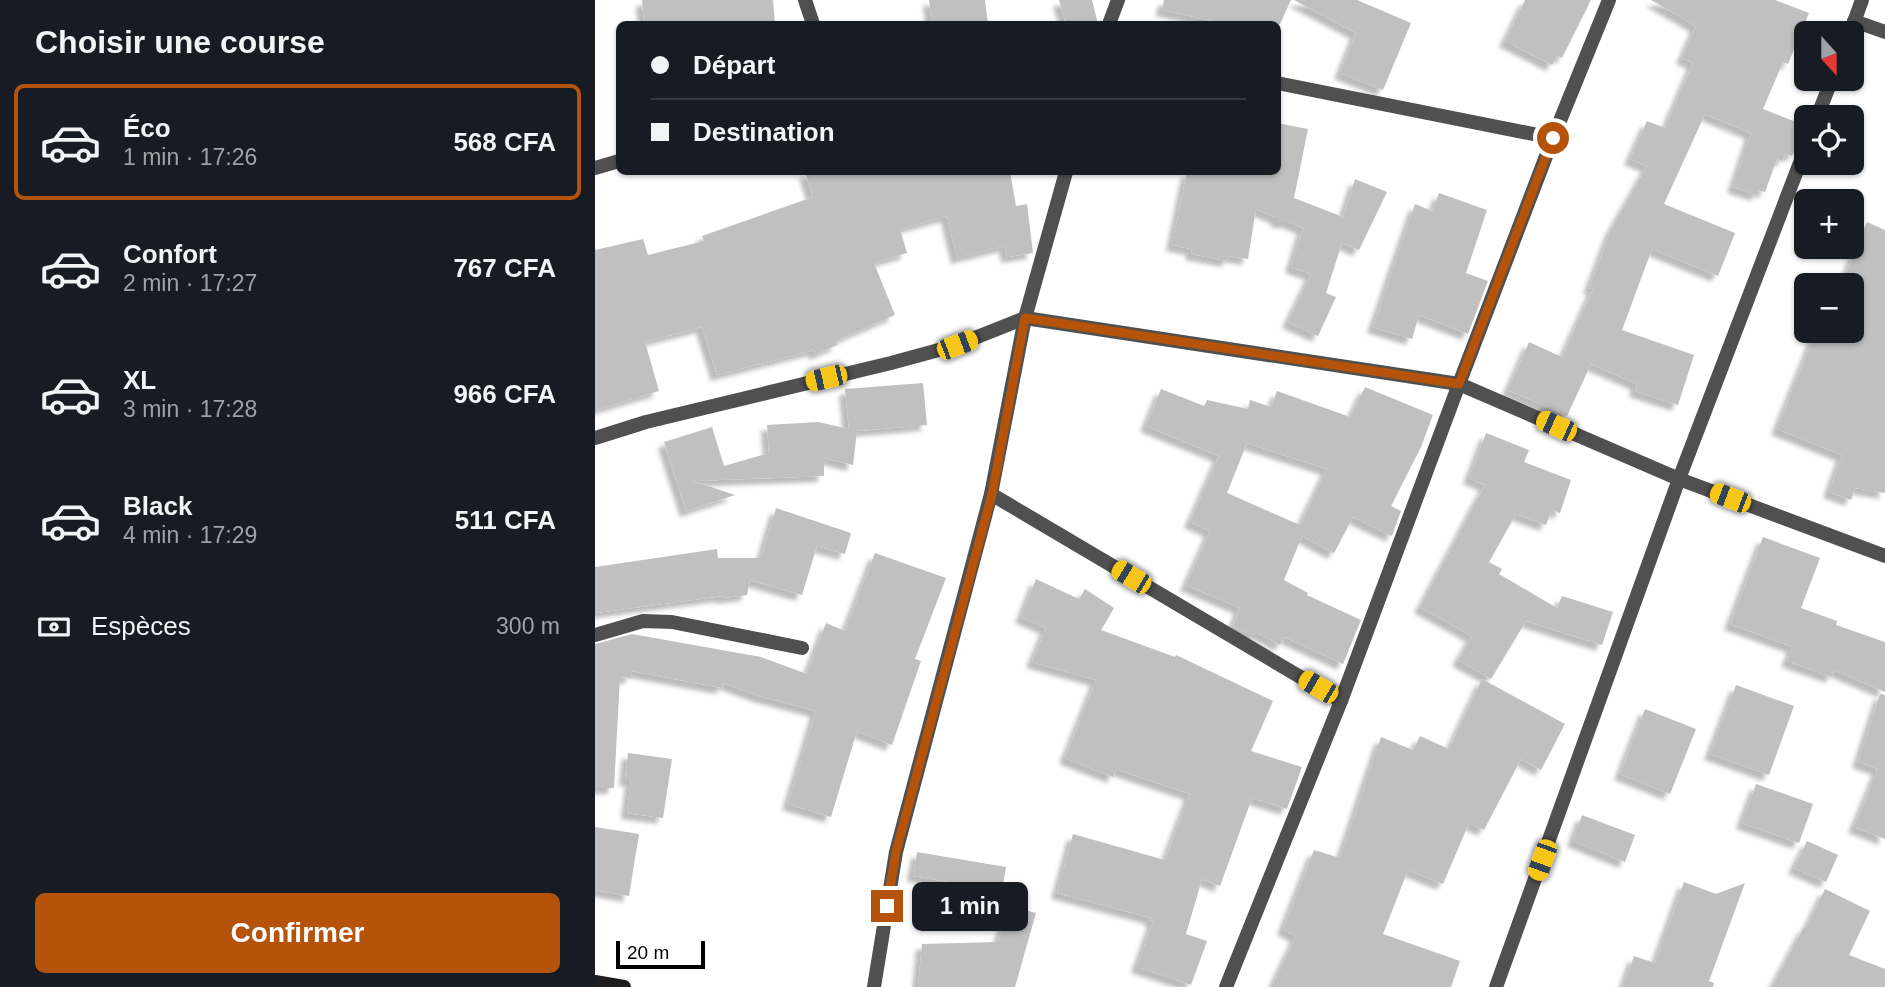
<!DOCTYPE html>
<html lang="fr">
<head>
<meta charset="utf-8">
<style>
  :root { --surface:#171b24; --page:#242831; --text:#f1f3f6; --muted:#9ea1a6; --line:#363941; --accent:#b45309 }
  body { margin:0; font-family:Arial,sans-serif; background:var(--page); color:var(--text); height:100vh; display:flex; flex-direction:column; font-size:26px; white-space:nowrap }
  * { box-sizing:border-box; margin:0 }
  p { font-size:23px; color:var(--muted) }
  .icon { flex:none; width:38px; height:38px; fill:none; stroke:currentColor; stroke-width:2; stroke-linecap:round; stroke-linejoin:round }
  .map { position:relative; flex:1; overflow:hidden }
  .details { display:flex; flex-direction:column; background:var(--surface); width:595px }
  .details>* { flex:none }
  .top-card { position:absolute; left:21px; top:21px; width:665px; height:154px; border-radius:10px; box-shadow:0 2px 5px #0004; display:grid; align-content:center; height:154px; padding:0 35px; background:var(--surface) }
  .needle { width:46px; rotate:159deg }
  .fabs { position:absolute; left:1199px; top:21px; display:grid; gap:14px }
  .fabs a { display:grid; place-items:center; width:70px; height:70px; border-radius:10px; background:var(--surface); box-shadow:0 2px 5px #0004; font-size:35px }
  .scale { position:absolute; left:21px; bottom:18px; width:89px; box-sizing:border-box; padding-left:7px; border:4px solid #000; border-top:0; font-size:19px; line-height:24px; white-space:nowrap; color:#000; -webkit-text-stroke:5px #fff; paint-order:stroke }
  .end { position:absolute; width:32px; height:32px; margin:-16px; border:9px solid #b45309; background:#fff; box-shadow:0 0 0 4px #fff }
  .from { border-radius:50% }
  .bubble { position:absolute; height:49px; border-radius:10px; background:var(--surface); box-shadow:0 2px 5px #0004; font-size:23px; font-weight:700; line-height:49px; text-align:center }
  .car { position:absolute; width:21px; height:42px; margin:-21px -10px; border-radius:9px; box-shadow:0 0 5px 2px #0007; background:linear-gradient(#f5c518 24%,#345 0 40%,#f5c518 0 76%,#345 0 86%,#f5c518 0) }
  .top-card b { display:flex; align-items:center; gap:24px; height:66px; font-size:26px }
  .top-card b+b { border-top:2px solid var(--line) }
  .top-card i { width:18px; height:18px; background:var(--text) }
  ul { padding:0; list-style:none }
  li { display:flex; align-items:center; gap:21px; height:116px; margin:0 14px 10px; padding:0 21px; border:4px solid transparent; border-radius:10px }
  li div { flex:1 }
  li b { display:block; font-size:26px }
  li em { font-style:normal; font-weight:700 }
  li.active { border-color:var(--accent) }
  li>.icon { width:63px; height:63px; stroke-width:1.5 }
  h2 { padding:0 35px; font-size:32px; line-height:84px }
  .pay { display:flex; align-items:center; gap:18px; height:77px; padding:0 35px; font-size:26px }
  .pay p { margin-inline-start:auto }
  .cta { display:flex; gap:14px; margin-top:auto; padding:14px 35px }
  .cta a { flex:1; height:80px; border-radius:10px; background:var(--accent); color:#fff; font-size:28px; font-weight:700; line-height:80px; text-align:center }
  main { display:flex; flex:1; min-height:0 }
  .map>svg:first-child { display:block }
</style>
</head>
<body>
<main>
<section class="details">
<h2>Choisir une course</h2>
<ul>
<li class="active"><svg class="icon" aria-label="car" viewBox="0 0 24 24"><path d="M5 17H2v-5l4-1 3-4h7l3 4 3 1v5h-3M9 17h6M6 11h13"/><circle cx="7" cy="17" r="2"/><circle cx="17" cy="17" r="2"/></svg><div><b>Éco</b><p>1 min · 17:26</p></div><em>568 CFA</em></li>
<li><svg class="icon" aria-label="car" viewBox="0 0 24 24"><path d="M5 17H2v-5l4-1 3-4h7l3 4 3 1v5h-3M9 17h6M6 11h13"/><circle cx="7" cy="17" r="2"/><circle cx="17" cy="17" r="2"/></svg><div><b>Confort</b><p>2 min · 17:27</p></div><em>767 CFA</em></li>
<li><svg class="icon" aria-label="car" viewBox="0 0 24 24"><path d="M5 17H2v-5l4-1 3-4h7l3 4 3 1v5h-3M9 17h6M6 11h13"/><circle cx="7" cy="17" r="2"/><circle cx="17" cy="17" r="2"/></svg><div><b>XL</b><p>3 min · 17:28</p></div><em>966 CFA</em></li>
<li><svg class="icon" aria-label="car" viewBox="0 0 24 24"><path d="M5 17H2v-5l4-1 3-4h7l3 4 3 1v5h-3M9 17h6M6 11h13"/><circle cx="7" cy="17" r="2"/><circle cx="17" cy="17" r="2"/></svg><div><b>Black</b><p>4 min · 17:29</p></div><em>511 CFA</em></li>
</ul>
<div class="pay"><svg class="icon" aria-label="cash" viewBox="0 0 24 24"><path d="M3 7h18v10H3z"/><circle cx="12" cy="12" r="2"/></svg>Espèces<p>300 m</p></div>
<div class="cta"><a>Confirmer</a></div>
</section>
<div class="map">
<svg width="1290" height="987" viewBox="0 0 1290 987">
  <defs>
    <filter id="shadow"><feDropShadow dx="-6" dy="6" stdDeviation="2" flood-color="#0004"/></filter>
  </defs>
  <rect width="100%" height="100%" fill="#fff"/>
  <g fill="#c0c0c0" fill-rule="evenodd" filter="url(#shadow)">
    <path d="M47,0H178L180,24H49Z"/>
    <path d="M334,0H390L393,24H337Z"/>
    <path d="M464,0H497L503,24H471Z"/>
    <path d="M569,0H696L685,24H632L567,10Z"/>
    <path d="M699,0H762L816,23L788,90L745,73L761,33Z"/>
    <path d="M930,0H996L967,58L962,56L957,65L910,41Z"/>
    <path d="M1056,0H1180L1214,13L1193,64L1188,62L1168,109L1211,126V130L1197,156L1190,154L1188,161L1182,159L1170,192L1164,190L1162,195L1138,187L1156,133L1110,114L1069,204L1140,233L1123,276L1057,249L1027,330L1099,355L1083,405L1040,391L1042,384L996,364L972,416L913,390L934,342L967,357L998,289L994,288L1016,230L1052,166L1035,159L1052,121L1070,128L1098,63L1087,58L1101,26Z"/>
    <path d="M682,123L713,129L699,198L748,217L760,179L792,192L764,250L747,243L731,293L741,297L723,336L693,322L716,274L696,267L708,228L693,222H682V218L661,209L653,259L634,256L633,261L596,254L597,249L577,245L592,172H682Z"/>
    <path d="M210,172H415L421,206L432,204L438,253L412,257L410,246L362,258L352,216L305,229L312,253L279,263L300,315L256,334L241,341L242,345L221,354L219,350L122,375L107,327L50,342L64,391L0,410V250L48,239L53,255L109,241L107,236L218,197Z"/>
    <path d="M844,193L892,210L871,273L893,281L873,334L824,315L817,339L778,327L820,204L837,211Z"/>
    <path d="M1272,222L1290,230V493L1260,488L1256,500L1234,492L1247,455L1182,429L1221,331H1256V285H1246Z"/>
    <path d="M328,383L332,425L262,431L258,465L229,458V476L98,481L140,495L91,511L69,442L117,427L129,466L174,453L172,425L223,422L254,429L250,389Z"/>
    <path d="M770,387L838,415L826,447L796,506L806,511L797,536L758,517L739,553L707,536L689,580L713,593L712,595L766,620L748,664L690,637L685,645L661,632L659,635L647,631L638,626L645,608L591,585L615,531L595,522L624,456L551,426L566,389L609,406L612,400L653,409L655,400L676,407L682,391L755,417ZM652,443L732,469L705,525L632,493Z"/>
    <path d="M891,433L934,450L929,462L976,480L965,513L957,510L951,525L921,514L894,562L907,569L904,574L962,608L967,596L1018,612L1007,645L931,621L896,679L863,660L877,636L825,607L890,485L874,478Z"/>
    <path d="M181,508L256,533L250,554L222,546L207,595L155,580L152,595L127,598V596L0,613V567L122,549L123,558H166Z"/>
    <path d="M1168,537L1225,558L1206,608L1242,621L1241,625L1290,642V692L1239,670L1237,677L1192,661L1198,647L1135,624Z"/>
    <path d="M280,553L351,578L320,659L326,661L297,745L262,731L236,817L193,804L221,711L164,696L129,683L127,688L36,671L37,678L25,677L19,788H0V644L37,634L166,657L212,674L231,623L250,631Z"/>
    <path d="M441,579L484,599L490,589L519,608L506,630L580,657L581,655L678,701L656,751L707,767L692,809L657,798L625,886L607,879L591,934L612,941L596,985L542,967L558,921L555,920L556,918L462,893L478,834L570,860L595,794L521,769L518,777L470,758L501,680L437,662L451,628L426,617Z"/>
    <path d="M887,679L970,724L946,770L926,759L889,830L874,823L848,884L813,870L788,934L865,961L856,987H677L701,936L688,929L719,850L745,858L786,737L818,750L825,736L854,749Z"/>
    <path d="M1141,685L1199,706L1174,775L1115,754Z"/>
    <path d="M1285,694L1290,695V839L1259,827L1283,769L1263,762Z"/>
    <path d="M1050,709L1101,729L1075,794L1025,774Z"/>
    <path d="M33,753L77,759L68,818L32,813L36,780H30Z"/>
    <path d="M1161,784L1218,804L1204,843L1147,823Z"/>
    <path d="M987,815L1040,835L1030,862L978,841Z"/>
    <path d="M0,827L44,834L34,896L0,890Z"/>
    <path d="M1212,841L1243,855L1231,882L1199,868Z"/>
    <path d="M322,852L411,867L407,891L318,876Z"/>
    <path d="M1089,882L1121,894L1150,883L1114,981L1119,983L1118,987H1028L1039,956L1060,963Z"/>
    <path d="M1230,889L1275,911L1254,955L1290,969V987H1177L1209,927L1211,928Z"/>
    <path d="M414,906L441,913L420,987H323L327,944L403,942Z"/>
  </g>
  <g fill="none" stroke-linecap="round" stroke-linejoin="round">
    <g stroke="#505050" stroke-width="14">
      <path d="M210,0L218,24"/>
      <path d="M1259,21L1290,32"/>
      <path d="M514,24L523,0"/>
      <path d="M1255,33L1267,0"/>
      <path d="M682,83L958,138"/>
      <path d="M1222,117L1237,79"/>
      <path d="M0,168L24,161"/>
      <path d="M0,438L51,422L296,363L362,345L430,318L864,384L1084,479L1290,556"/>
      <path d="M396,494L746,701"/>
      <path d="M0,635L48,621L77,622L207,648"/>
      <path d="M279,987L301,852L396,494L430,318L471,172"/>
      <path d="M631,987L746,701L864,384L958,138L1014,0"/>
      <path d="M901,987L1084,479L1211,147"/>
    </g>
    <path stroke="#1d1d1d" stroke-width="14" d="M0,982L29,987"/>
  </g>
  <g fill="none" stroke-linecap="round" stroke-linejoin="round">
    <path stroke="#b45309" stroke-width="9" d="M292,906L301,852L397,494L430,318L864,384L958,138"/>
  </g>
</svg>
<div class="fabs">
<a><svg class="needle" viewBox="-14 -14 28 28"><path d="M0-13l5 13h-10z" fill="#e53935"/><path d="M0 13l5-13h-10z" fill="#9ea1a6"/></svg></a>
<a><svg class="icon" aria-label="locate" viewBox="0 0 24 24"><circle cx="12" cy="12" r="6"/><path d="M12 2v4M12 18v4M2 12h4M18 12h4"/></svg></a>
<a>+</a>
<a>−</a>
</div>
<div class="scale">20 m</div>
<i class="end from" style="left:958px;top:138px"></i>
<i class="end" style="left:292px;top:906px"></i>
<div class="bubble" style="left:317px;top:882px;width:116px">1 min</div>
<i class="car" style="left:362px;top:345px;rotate:69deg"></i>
<i class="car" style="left:231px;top:378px;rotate:257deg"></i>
<i class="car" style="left:961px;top:426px;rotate:294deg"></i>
<i class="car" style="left:1135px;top:498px;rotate:291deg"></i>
<i class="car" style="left:536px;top:577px;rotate:301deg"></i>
<i class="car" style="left:723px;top:687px;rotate:300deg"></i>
<i class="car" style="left:947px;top:860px;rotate:200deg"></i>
<div class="top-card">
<b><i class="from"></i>Départ</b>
<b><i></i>Destination</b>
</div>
</div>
</main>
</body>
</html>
